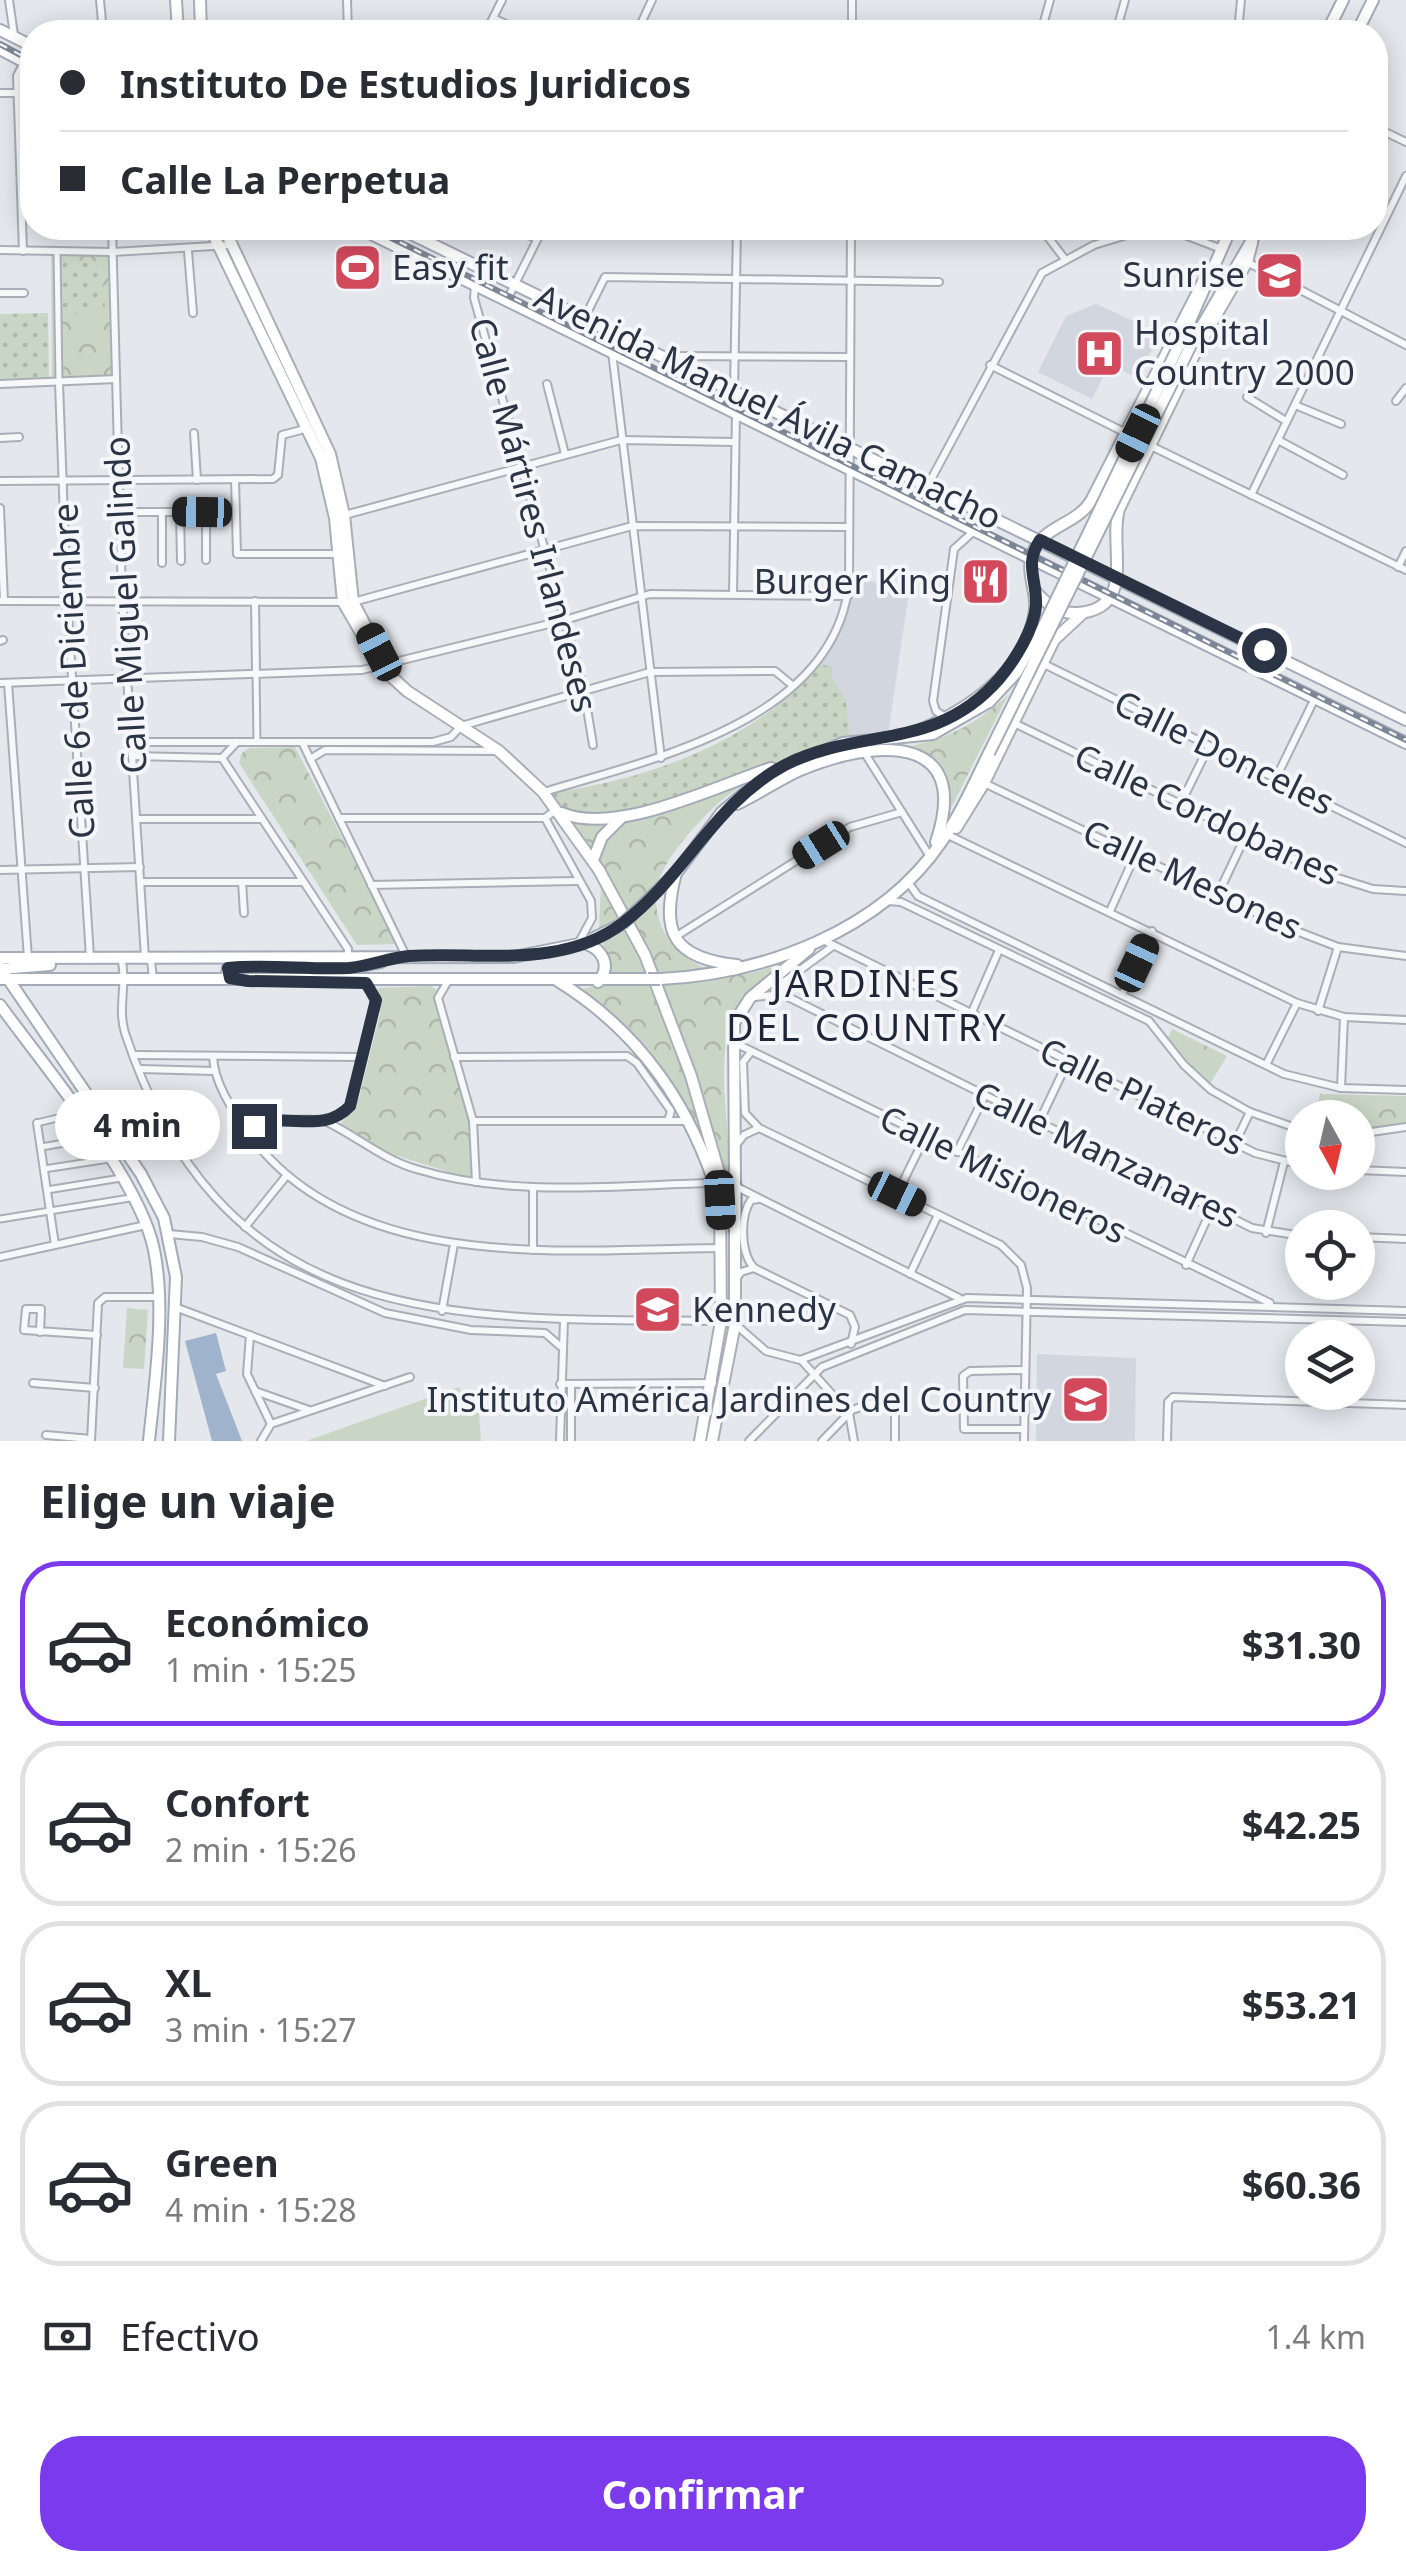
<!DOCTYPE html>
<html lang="es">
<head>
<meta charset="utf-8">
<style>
  :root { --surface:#fff; --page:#f7f7f7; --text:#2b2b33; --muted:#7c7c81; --line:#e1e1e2; --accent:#7c3aed }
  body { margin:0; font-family:"Noto Sans",sans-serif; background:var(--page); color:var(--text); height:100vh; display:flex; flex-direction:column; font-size:38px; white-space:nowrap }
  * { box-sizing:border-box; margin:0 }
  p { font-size:32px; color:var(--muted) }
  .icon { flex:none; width:55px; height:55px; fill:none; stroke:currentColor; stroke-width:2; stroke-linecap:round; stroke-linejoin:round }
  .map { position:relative; height:1441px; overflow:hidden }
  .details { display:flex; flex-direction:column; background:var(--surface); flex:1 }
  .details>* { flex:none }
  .guide { position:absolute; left:20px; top:20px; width:1368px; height:220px; border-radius:40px; box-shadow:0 5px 25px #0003; display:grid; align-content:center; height:220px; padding:0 40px; background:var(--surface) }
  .needle { width:65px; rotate:172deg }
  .buttons { position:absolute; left:1285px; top:1100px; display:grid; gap:20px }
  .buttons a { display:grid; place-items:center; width:90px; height:90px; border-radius:50%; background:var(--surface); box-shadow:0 5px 25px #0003; font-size:50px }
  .end { position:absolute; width:45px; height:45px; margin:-22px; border:12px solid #2b3445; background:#fff; box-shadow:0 0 0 5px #fff }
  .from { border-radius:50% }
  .bubble { position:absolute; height:70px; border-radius:35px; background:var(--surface); box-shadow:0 5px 25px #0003; font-size:32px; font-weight:700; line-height:70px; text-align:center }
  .car { position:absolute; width:30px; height:60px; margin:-30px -15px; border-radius:12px; box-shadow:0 0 8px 2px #0007; background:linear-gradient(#222 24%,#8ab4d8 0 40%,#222 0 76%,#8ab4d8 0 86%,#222 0) }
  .guide b { display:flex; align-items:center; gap:35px; height:95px; font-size:38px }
  .guide b+b { border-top:2px solid var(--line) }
  .guide i { width:25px; height:25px; background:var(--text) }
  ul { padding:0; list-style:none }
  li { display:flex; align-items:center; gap:30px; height:165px; margin:0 20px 15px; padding:0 20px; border:5px solid var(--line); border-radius:40px }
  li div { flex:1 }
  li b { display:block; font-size:38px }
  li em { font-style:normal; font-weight:700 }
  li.active { border-color:var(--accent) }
  li>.icon { width:90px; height:90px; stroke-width:1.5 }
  h2 { padding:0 40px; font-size:45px; line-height:120px }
  .pay { display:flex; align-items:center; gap:25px; height:110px; padding:0 40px; font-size:38px }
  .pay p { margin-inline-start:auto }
  .button { display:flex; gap:20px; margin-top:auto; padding:20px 40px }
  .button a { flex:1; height:115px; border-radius:40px; background:var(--accent); color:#fff; font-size:40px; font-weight:700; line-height:115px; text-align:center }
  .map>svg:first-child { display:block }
</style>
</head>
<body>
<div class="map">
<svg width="1406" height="1441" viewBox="0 0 1406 1441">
  <defs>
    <pattern id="park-crowns" width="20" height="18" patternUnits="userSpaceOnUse" patternTransform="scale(2.5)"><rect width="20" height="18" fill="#c9d6c5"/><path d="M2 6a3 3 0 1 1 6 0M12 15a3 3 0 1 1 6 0" fill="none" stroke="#adb8ab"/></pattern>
    <pattern id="garden-dots" width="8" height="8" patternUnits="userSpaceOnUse" patternTransform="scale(2.5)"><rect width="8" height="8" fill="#c9d6c5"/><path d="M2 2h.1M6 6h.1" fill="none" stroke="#adb8ab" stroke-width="1.8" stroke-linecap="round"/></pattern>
  </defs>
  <rect width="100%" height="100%" fill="#e4e7ec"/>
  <g fill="#d2d6de">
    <path d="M1096,304L1160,333L1138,378L1109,365L1092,399L1038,372L1066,316Z"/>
    <path d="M853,576L909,592L888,734L850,737L846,701L819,665L850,604Z"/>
    <path d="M1037,1354L1136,1358L1135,1441H1036Z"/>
  </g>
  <path fill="#c9d6c5" d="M459,1387L467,1411L479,1412L481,1441H306Z"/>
  <g fill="url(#park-crowns)">
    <path d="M51,255L110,256L114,378L52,381Z"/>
    <path d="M819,665L832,666V678L846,701L850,740C803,758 751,772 714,807C694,827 662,860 657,888C649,937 694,977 741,974C759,973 777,965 792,958C774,971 753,984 739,1003C712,1040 729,1132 732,1178L727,1182L674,1088L577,990L596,986L606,955L599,928L602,868L547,793C643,782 756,742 819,665Z"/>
    <path d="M1008,695L947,816C953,776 942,754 900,748C944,741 975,725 1008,695Z"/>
    <path d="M295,747L397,944L357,945L239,763L241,754L249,748Z"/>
    <path d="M430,986L436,989V1003L471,1125V1179L382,1151L340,1125L359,1098L380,1013L378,988Z"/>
    <path d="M1172,1029L1227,1056L1210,1084L1167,1040Z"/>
    <path d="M1320,1094L1406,1096V1123L1358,1131V1118H1315Z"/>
    <path d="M127,1308L148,1310L144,1369L123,1368Z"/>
  </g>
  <g fill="url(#garden-dots)">
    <path d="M60,260L103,261L105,313L61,314Z"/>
    <path d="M48,313L49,378L0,380V314Z"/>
    <path d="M819,665L832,666V678L846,701L850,737L621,815L568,811L547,793C643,782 756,742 819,665Z"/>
  </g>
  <path fill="#9fb4cc" d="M216,1333L226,1371L216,1374L242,1441H212L185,1341Z"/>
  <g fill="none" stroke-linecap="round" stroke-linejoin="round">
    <defs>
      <g id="pedestrian">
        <path d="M57,251L59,383"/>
        <path d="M256,672L257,742"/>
        <path d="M37,1123L78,1113"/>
        <path d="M41,1147L95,1138"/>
        <path d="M44,1169L109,1159"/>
        <path d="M47,1190L121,1178"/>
        <path d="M0,1219L130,1198"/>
      </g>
      <g id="minor">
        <path d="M9,0L14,35"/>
        <path d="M100,0L103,32"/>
        <path d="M347,0L348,32"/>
        <path d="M493,18L523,32"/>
        <path d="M486,32L502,0"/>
        <path d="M637,32L652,0"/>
        <path d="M852,32V0"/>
        <path d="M1041,32L1050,0"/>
        <path d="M1116,32L1125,0"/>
        <path d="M1238,32L1241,0"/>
        <path d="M0,93H32"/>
        <path d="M1375,127L1406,142"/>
        <path d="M112,228L122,598L145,958L151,961L153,978"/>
        <path d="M513,228L537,239"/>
        <path d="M1041,228L1064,258"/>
        <path d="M0,250L113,252L230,245"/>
        <path d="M23,251L17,76L24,62"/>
        <path d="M188,251L193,313"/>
        <path d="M1247,262L1406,345"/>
        <path d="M475,286L474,298L584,690L593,745"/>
        <path d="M0,293H24"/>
        <path d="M507,300L543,228"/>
        <path d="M585,317L605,277L939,282"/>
        <path d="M612,352L661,758"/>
        <path d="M666,356L850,357"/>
        <path d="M990,365L1126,433"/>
        <path d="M59,383L67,599L90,957"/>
        <path d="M0,384L116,379"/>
        <path d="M547,384L565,454"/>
        <path d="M734,391L737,228"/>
        <path d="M1247,397L1286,421"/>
        <path d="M1396,401L1406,388"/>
        <path d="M1295,405L1341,424"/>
        <path d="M194,433L197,480"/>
        <path d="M0,438L19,437"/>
        <path d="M1278,440L1343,475"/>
        <path d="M1151,446L1406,570"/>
        <path d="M235,479L237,554H340"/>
        <path d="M0,481L273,479L278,475L282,435L301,430"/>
        <path d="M928,485L1042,273L1094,245L1140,231L1169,229L1219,248"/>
        <path d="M1251,495L1406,176"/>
        <path d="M0,508L4,601"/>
        <path d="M180,511L181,561"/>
        <path d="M120,512H206V560"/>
        <path d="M162,512V563"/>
        <path d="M341,516L621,440L734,442"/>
        <path d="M1398,567L1406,551"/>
        <path d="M733,594L736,413"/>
        <path d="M0,601L353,602L632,526L848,527"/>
        <path d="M255,601L256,672"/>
        <path d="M0,641L3,640"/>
        <path d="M1042,663L1406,843"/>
        <path d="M0,683L362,670L565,620L650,594L848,596"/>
        <path d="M8,683L28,958"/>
        <path d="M948,719L936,711L933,701L954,549L974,531"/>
        <path d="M1014,723L1322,873L1373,889L1406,891"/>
        <path d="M132,742H433L451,737L461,726L650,672L775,671L792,685"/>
        <path d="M302,742L406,956"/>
        <path d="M864,752L929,855"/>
        <path d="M132,756L222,758"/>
        <path d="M222,758L348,949V957"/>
        <path d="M222,758L237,742"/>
        <path d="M310,759L325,750L496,751"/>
        <path d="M1276,778L1315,698"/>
        <path d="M984,783L1286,927L1338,947L1406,956"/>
        <path d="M544,792C651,759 834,722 849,583L851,228"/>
        <path d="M1181,803L1209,746"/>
        <path d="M339,818H545L557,809"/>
        <path d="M545,818L591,901L592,918L578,944"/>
        <path d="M137,819H262"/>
        <path d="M950,836L1297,1003L1344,1017L1406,1020"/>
        <path d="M0,870L140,867"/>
        <path d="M141,882H302"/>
        <path d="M242,882L244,913"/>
        <path d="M908,882L918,896L1284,1074L1341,1088L1406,1090"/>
        <path d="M371,885L577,881"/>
        <path d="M1218,894L1246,835"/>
        <path d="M887,901L901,902L1149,1021L1184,1065L1211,1090L1250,1112L1302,1130"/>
        <path d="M1110,911L1136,853"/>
        <path d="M675,937L850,827L902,812"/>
        <path d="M823,940L1255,1153L1302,1165"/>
        <path d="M121,958C128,982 117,1008 125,1033C225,1336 454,1318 721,1321L735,1324L766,1351L800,1360L967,1298L1406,1311"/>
        <path d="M448,981L438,998L473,1121L476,1182"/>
        <path d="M782,994L785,981L833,946"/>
        <path d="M1122,995L1152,931"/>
        <path d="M755,997L782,994L1252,1228L1302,1236"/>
        <path d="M1318,1011L1338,947"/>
        <path d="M972,1012L999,950"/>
        <path d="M733,1042L1270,1303"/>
        <path d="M751,1052L743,1062L745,1113L759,1128L1001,1245L1021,1265L1027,1288L1024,1441"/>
        <path d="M134,1055L362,1057"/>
        <path d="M213,1056C214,1083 232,1109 247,1131C349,1276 568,1249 722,1248"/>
        <path d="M454,1057L627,1056L637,1063L671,1111L668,1121"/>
        <path d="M1266,1065L1297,1003"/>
        <path d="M141,1069L214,1071"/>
        <path d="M1341,1088L1344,1017"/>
        <path d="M473,1121H686"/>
        <path d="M328,1122L350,1106L376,1004L367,983"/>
        <path d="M1039,1122L1068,1061"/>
        <path d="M37,1123L55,1245"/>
        <path d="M250,1133C258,1120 316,1116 329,1123C359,1138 383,1159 416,1169C511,1198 616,1185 713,1183"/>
        <path d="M1358,1134L1406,1127"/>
        <path d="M1235,1143L1250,1112"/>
        <path d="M737,1144L744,1135L759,1128"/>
        <path d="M957,1152L985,1095"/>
        <path d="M1358,1170L1406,1172"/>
        <path d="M735,1186L959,1298"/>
        <path d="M533,1187V1250"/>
        <path d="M897,1194L925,1137"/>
        <path d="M245,1227L287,1175"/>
        <path d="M1266,1233L1284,1162"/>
        <path d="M169,1234L202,1237L238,1247L385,1313L471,1330L545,1333L560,1346"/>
        <path d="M1358,1237L1406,1239"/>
        <path d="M0,1257L146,1225"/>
        <path d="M1186,1265L1212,1208"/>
        <path d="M754,1268C740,1252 740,1216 751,1200L759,1199"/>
        <path d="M910,1274L938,1215"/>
        <path d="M736,1279L741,1272L754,1268L850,1315L855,1327L851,1344"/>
        <path d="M175,1307L385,1386"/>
        <path d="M442,1311L454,1244"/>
        <path d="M40,1332L41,1309H26L24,1330L97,1335"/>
        <path d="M250,1335L247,1374L271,1424"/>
        <path d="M803,1362L849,1413L854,1441"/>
        <path d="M33,1383L95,1388"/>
        <path d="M560,1384L713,1383"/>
        <path d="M571,1384V1441"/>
        <path d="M255,1391L309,1410"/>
        <path d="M271,1424L410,1377"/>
        <path d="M1024,1429H964L963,1376L970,1371L1024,1370"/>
        <path d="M46,1435L91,1439"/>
        <path d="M91,1441L98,1303L105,1297H158"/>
        <path d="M261,1441L271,1424"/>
        <path d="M560,1441L564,1319"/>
        <path d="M749,1441L822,1367L965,1310L1406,1322"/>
        <path d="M822,1441L852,1410L889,1397L895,1402V1441"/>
        <path d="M1167,1441L1168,1402L1173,1397L1406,1405"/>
      </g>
      <g id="secondary">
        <path d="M176,0L178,32"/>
        <path d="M200,0L201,32"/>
        <path d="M210,228L321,458L335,518L343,602L381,667L407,691L499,751L543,792L599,870L645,955L691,1076L735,1228V1324L712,1441"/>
        <path d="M224,228L330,454L344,515L353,602L376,645"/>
        <path d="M1036,592C1047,605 1060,614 1077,613C1138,609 1108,546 1119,509L1200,343L1247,262L1252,243"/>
        <path d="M911,734C963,713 1028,673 1035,609C1037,589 1024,570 1034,550C1046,525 1077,524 1091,501L1209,270"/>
        <path d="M956,828L984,783L1054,640L1083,613"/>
        <path d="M700,1441L721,1321L720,1195"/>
      </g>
      <g id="primary">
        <path d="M0,30L32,46"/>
        <path d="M1327,32L1343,0"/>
        <path d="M1357,32L1373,0"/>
        <path d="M0,49L32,66"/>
        <path d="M359,228L1406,743"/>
        <path d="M399,228L1406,720"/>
        <path d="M1181,341L1231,228"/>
        <path d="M1193,341L1259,228"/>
        <path d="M737,804C758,794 777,781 798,771C870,740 974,729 936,842"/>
        <path d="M562,813C617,836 716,786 771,768"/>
        <path d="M593,860L602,837L621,818"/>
        <path d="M676,873C660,933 673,958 737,965"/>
        <path d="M633,914L677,872L722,812L764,777L843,743L933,734L989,702"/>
        <path d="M584,943C603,949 612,966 598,982"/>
        <path d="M0,958L514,957L584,943L622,924"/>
        <path d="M0,967L141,1174L164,1218L176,1277L169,1441"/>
        <path d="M0,969L50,965"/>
        <path d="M237,978L227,975L228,968L354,967L381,962"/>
        <path d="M0,979H648"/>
        <path d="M660,979C764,974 881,931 942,841C961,814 974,783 989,753"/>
        <path d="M558,981C642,1033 692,1108 720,1201"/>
        <path d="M0,1005C44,1066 140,1179 154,1250C166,1309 155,1381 149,1441"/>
        <path d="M735,1186L734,1023L750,998L809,949"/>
      </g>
      <path id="trunk" d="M735,1186V1228"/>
    </defs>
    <use href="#pedestrian" stroke="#a9aeb7" stroke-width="9"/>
    <use href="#minor" stroke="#a9aeb7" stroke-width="10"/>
    <use href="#secondary" stroke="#a9aeb7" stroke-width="14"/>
    <use href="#primary" stroke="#a3abb8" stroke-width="14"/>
    <use href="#trunk" stroke="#8b94a3" stroke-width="15"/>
    <use href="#pedestrian" stroke="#f7f8fa" stroke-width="5"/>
    <use href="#minor" stroke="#f7f8fa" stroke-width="6"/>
    <use href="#secondary" stroke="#fff" stroke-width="10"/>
    <use href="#primary" stroke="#fff" stroke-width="10"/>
    <use href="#trunk" stroke="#fff" stroke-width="11"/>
    <defs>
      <g id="rail">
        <path d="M0,44L32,61"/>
        <path d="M371,228L1406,740"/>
      </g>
    </defs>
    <use href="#rail" stroke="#7d8696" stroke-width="6"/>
    <use href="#rail" stroke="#f4f6f9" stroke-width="2.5" stroke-dasharray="8" stroke-linecap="butt"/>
    <defs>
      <g id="primary-bridge">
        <path d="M989,702L1016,673L1043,627L1181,341"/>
        <path d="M989,753L1193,341"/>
        <path d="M622,924L633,914"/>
        <path d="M648,979H660"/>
      </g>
    </defs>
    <use href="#primary-bridge" stroke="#a3abb8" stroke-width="14" stroke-linecap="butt"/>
    <use href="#primary-bridge" stroke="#fff" stroke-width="10"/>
  </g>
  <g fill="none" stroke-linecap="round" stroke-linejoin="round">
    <path stroke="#2b3445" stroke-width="12" d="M254,1126C286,1111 323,1135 350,1106L376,1000L366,983L248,981L230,978L228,968C267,964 309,970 349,968C369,966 389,958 409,956C480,951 561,970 623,923C685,876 715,802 785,765C862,726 935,752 999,679C1015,660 1034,630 1036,605C1037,579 1024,564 1040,540L1264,650"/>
  </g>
  <defs>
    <symbol id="stadium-square" viewBox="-11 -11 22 22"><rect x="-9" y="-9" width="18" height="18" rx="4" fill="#d1495b" stroke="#f4f6f9"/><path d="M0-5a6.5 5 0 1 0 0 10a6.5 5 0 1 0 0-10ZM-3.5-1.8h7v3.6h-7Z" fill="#fff"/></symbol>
    <symbol id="school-square" viewBox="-11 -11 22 22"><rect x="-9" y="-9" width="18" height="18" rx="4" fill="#d1495b" stroke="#f4f6f9"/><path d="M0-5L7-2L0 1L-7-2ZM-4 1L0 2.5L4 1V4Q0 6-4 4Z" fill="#fff"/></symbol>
    <symbol id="hospital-square" viewBox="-11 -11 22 22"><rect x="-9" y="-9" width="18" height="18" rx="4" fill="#d1495b" stroke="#f4f6f9"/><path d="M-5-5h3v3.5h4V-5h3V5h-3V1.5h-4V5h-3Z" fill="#fff"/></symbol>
    <symbol id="restaurant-square" viewBox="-11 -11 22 22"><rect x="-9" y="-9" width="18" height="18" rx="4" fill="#d1495b" stroke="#f4f6f9"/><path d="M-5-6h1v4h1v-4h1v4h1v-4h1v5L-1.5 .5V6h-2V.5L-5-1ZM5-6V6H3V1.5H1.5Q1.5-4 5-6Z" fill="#fff"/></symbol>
  </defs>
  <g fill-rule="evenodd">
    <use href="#stadium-square" x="330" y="240" width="55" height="55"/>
    <use href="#school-square" x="1252" y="248" width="55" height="55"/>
    <use href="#hospital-square" x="1072" y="326" width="55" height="55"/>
    <use href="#restaurant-square" x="958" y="554" width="55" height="55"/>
    <use href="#school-square" x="630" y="1282" width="55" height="55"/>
    <use href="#school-square" x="1058" y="1372" width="55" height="55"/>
  </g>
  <g text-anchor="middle" stroke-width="8" stroke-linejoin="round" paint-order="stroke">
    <g font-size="35" fill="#2b3445" stroke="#f4f6f9" text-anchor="start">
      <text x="392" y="280">Easy fit</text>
      <text x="1245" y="287" text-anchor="end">Sunrise</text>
      <text x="1134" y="345">Hospital<tspan x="1134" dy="40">Country 2000</tspan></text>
      <text x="951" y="594" text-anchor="end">Burger King</text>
      <text x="692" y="1322">Kennedy</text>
      <text x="1051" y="1412" text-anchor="end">Instituto América Jardines del Country</text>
    </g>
    <g font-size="35" fill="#2b3445" stroke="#f4f6f9">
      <text transform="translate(768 407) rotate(26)" y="12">Avenida Manuel Ávila Camacho</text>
      <text transform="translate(533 515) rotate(75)" y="12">Calle Mártires Irlandeses</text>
      <text transform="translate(126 605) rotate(-93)" y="12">Calle Miguel Galindo</text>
      <text transform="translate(74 671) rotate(-93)" y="12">Calle 6 de Diciembre</text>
      <text transform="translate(1224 753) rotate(26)" y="12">Calle Donceles</text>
      <text transform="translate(1207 815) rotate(25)" y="12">Calle Cordobanes</text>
      <text transform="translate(1192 880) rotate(25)" y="12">Calle Mesones</text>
      <text transform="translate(1142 1097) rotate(26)" y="12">Calle Plateros</text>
      <text transform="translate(1106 1155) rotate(26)" y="12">Calle Manzanares</text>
      <text transform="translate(1003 1175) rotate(26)" y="12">Calle Misioneros</text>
    </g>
    <g font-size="38" letter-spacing="2.5" fill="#1d2536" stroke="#f4f6f9">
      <text x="867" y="997">JARDINES<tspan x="867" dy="44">DEL COUNTRY</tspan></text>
    </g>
  </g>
</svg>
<div class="buttons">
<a><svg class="needle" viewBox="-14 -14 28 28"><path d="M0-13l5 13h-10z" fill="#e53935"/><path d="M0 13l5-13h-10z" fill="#7c7c81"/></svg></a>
<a><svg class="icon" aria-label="locate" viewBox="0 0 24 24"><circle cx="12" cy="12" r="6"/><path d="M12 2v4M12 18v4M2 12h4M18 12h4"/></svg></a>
<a><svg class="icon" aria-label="layers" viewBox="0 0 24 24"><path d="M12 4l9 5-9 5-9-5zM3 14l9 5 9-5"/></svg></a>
</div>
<i class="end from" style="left:1264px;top:650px"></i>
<i class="end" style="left:254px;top:1126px"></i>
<div class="bubble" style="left:55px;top:1090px;width:165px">4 min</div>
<i class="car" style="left:1138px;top:433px;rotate:206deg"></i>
<i class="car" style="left:202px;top:512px;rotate:271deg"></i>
<i class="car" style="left:379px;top:652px;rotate:333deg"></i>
<i class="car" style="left:821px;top:845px;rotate:238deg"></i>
<i class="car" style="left:1137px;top:963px;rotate:25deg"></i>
<i class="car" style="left:897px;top:1194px;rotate:116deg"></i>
<i class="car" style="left:720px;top:1200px;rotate:177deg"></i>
<div class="guide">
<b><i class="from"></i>Instituto De Estudios Juridicos</b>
<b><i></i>Calle La Perpetua</b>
</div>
</div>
<section class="details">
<h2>Elige un viaje</h2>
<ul>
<li class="active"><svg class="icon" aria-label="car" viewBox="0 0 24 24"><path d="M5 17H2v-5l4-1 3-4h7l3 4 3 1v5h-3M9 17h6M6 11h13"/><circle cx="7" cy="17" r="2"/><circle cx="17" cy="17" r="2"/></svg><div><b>Económico</b><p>1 min · 15:25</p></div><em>$31.30</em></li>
<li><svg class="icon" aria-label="car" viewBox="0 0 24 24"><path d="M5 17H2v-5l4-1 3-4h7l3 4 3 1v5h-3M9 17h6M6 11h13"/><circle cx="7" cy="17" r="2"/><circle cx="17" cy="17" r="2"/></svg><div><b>Confort</b><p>2 min · 15:26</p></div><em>$42.25</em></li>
<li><svg class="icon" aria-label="car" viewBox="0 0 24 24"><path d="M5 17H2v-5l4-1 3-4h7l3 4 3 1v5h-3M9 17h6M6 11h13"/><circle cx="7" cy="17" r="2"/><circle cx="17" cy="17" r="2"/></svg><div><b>XL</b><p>3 min · 15:27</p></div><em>$53.21</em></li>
<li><svg class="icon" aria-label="car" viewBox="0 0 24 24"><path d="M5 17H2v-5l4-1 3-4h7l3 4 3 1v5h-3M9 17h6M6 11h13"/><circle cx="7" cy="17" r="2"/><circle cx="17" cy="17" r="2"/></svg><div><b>Green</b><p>4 min · 15:28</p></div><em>$60.36</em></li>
</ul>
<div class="pay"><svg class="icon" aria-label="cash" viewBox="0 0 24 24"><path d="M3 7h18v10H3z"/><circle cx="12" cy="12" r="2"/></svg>Efectivo<p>1.4 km</p></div>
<div class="button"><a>Confirmar</a></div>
</section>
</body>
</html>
